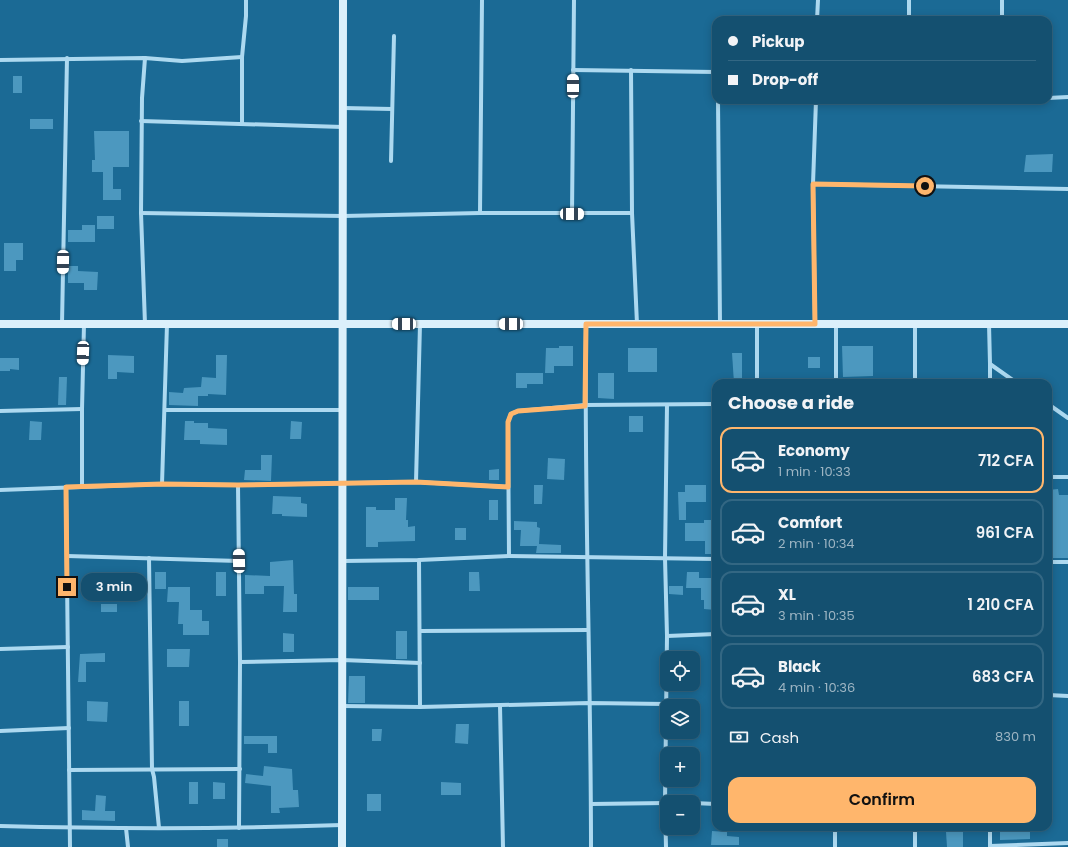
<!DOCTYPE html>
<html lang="en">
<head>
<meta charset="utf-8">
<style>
  :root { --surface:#145070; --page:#215a78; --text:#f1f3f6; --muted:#9db5c3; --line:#336783; --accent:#ffb66c }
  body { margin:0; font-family:Poppins,sans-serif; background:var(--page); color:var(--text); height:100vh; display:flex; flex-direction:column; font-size:15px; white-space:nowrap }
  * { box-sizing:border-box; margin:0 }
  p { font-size:13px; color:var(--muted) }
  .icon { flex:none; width:22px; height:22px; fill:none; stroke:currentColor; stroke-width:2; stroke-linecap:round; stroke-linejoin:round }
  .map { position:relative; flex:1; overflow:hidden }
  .sheet { position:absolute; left:712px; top:379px; width:340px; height:452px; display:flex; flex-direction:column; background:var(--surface); border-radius:12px; box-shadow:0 2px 10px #0003,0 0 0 1px var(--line) }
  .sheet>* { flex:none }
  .guide { position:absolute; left:712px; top:16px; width:340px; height:88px; border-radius:12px; box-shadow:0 2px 10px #0003,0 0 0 1px var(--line); display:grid; align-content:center; height:88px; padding:0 16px; background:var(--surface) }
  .controls { position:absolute; left:660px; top:651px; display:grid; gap:8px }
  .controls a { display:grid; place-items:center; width:40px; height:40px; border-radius:8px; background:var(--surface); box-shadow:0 2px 10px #0003,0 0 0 1px var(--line); font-size:20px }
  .end { position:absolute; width:18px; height:18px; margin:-9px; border:5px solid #ffb66c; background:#111; box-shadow:0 0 0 2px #111 }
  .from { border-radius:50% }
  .bubble { position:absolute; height:28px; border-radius:12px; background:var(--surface); box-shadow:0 2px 10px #0003,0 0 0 1px var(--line); font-size:13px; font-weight:600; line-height:28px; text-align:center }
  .car { position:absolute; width:12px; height:24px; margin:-12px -6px; border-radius:5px; box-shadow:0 0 3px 1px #0007; background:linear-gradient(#fff 24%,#345 0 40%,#fff 0 76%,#345 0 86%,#fff 0) }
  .guide b { display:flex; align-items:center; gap:14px; height:38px; font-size:15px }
  .guide b+b { border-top:1px solid var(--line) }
  .guide i { width:10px; height:10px; background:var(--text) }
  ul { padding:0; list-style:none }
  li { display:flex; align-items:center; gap:12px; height:66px; margin:0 8px 6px; padding:0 8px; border:2px solid var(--line); border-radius:12px }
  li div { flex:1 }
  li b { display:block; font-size:15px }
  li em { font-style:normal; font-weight:600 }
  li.current { border-color:var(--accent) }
  li>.icon { width:36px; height:36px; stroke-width:1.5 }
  h2 { padding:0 16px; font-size:18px; line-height:48px }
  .pay { display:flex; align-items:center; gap:10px; height:44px; padding:0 16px; font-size:15px }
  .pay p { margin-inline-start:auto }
  .primary-button { display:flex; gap:8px; margin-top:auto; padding:8px 16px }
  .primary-button a { flex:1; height:46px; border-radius:12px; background:var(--accent); color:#111; font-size:16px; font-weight:600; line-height:46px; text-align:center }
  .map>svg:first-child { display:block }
</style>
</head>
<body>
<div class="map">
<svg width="1068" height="847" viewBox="0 0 1068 847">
  <rect width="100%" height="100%" fill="#1b6a95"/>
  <g fill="#4c98bf">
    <rect x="13" y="76" width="9" height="17"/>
    <rect x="30" y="119" width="23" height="10"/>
    <path d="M94,131H129V167H113V189H121V200H103V172H92V160H95Z"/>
    <path d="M1053,154L1052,172H1024L1026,155Z"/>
    <rect x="97" y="216" width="17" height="13"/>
    <path d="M82,225H95V242H68V230H82Z"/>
    <path d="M4,243H23V260H16V271H4Z"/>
    <path d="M68,266H78V271L98,272L97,290H84V283H68Z"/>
    <path d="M559,346H573V366H554V373H545L546,348H559Z"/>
    <path d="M842,346H873V376L843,377Z"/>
    <rect x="628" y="348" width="29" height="24"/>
    <path d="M732,353H742V383H734Z"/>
    <path d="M108,355L134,356V373L117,372V379H108Z"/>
    <path d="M216,355H227L226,395L208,394V396H198V406L169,405V392L183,393L184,388L201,387L202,377L216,378Z"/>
    <rect x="808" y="357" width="12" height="11"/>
    <path d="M0,358H19V370L10,369V371H0Z"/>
    <path d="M516,373H543V384H527V388H516Z"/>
    <path d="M598,373H614V399L598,398Z"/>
    <path d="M59,377H67L66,405H58Z"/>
    <rect x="629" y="416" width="14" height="16"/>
    <path d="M30,421L42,422L41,440H29Z"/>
    <path d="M185,421H194V423H208V428L227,429V445L200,444V440H184Z"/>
    <path d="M291,421L302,422L301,439H290Z"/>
    <path d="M261,455H272L271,481L244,480L245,470H261Z"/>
    <path d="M548,458L565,459L564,480L547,479Z"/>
    <path d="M499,469V480H489V470Z"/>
    <path d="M534,485H543L542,504H534Z"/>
    <path d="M685,485H706V502H686V520H679L678,492H685Z"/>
    <path d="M1058,489L1059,495H1068V558H1053V544H1048V490Z"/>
    <path d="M273,496L301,497V503L307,504V517L282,516V514H272Z"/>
    <path d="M395,498H407L406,520H408V527L415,526V541L378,542V547H366V507H376V510H395Z"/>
    <rect x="489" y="500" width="9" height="20"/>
    <path d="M704,520H716V537H713V554H705V541H685V523H704Z"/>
    <path d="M514,521L537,522V527L540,528L539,544L561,545V553H536L537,546H520L521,530H514Z"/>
    <rect x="455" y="528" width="11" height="12"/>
    <path d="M293,560L294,594H297V612H283L284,586H264V594H245V575L270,576V562Z"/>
    <rect x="155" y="572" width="11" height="17"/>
    <rect x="216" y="572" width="10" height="24"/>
    <path d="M469,572H479L480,591H469Z"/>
    <path d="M687,572H699V578H716V610L704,609V600H701V588H686Z"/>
    <path d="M669,586H683V595L669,594Z"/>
    <path d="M168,587H190V610H202V621H209V635H183V624H178L179,602H167Z"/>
    <rect x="348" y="587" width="31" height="13"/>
    <rect x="101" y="604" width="16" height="8"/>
    <rect x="396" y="631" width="11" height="28"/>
    <path d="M283,633L294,634V652H283Z"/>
    <path d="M167,649H190L189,667H167Z"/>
    <path d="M105,653V662H86V682H78L80,654Z"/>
    <path d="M349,676H365V703H348Z"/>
    <path d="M87,701L108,702L107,722L87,721Z"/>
    <rect x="179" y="701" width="10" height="25"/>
    <path d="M456,724H469L468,744L455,743Z"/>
    <path d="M372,729H382L381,741H372Z"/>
    <path d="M244,736H277V753H268V744H244Z"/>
    <path d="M264,766L292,769L293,790H298L299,807L279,808L280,813H271V786L245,783L246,774L263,776Z"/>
    <rect x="189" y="782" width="9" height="22"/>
    <path d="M213,782L225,783V799H213Z"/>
    <path d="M441,782L461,783V795H441Z"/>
    <rect x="367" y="794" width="14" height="17"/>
    <path d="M96,795L106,796L105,811H115V821L82,820V810L95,811Z"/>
    <path d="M1000,827H1030V839L1000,840Z"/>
    <path d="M712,831L727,832V836L739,837V845H711Z"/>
    <path d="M946,832H963V847H947Z"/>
    <rect x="217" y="839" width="11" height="8"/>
  </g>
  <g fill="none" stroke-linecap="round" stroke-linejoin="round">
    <g stroke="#add9f0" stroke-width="4">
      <path d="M909,0V20"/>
      <path d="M817,20L818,0"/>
      <path d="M1002,20V0"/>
      <path d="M0,60L145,58L182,61L242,57"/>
      <path d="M573,70L716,72"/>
      <path d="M631,70L632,213L637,324"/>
      <path d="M1048,98L1068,97"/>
      <path d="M718,100L720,324"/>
      <path d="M343,108L392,109"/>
      <path d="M141,121L343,127"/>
      <path d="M242,124V57L246,16V0"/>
      <path d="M391,161L394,36"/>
      <path d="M813,184L1068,189"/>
      <path d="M141,213L343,216L480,213H632"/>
      <path d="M480,213L482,0"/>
      <path d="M572,214L574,0"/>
      <path d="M62,324L67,58"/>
      <path d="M145,324L141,213L142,98L145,58"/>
      <path d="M586,324C584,498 591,673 591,847"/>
      <path d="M815,324L813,184L816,100"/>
      <path d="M836,324V383"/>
      <path d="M989,324L990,364L1017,383"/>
      <path d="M757,383V324"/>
      <path d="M915,383V324"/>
      <path d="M990,383V364"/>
      <path d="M1048,404L1068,418"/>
      <path d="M165,410H343"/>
      <path d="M0,411L82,409"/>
      <path d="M1048,477H1068"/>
      <path d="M416,482L420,324"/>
      <path d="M162,484L167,324"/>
      <path d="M238,485L240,662L239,828"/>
      <path d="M82,486V409L84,324"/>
      <path d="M66,487L70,847"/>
      <path d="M0,490L162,484L238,485L416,482L507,487"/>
      <path d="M67,556L239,561"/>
      <path d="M509,556L508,422L511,414L518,411L585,405L716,404"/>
      <path d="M149,558L152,769L154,777L159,828"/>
      <path d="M419,560L420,707"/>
      <path d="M343,561L419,560L509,556L716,559"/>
      <path d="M1048,562H1068"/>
      <path d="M420,631L588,630"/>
      <path d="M667,636L716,634"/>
      <path d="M0,649L68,647"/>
      <path d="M240,662L342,660L420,663"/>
      <path d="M1048,695L1068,696"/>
      <path d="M342,706L420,707L589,703L666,704"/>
      <path d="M500,706L503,847"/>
      <path d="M0,731L69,728"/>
      <path d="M69,770L240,769"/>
      <path d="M693,803L716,804"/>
      <path d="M591,804L666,803"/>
      <path d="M0,826C114,829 228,829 342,825"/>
      <path d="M835,827V847"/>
      <path d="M990,827V847"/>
      <path d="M126,828L128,847"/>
      <path d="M990,846L1068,843"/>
      <path d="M666,847L665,803L667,636L665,558L667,405"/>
      <path d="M915,847V827"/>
    </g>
    <g stroke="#dbf0fb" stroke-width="8">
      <path d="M0,324H1068"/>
      <path d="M342,847L343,0"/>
    </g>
  </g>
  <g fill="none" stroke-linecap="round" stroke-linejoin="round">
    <path stroke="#ffb66c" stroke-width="5" d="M67,587L66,487L162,484L238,485L416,482L508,487V422L511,414L518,411L585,406L586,324H815L813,184L925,186"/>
  </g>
</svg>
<div class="controls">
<a><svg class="icon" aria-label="locate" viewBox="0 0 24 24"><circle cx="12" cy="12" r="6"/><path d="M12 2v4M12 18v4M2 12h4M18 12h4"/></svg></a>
<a><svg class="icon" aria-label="layers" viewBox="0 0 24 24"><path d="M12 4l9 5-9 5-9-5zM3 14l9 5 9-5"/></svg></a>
<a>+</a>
<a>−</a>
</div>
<i class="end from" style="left:925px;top:186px"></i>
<i class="end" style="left:67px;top:587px"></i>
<div class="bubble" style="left:81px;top:573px;width:66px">3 min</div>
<i class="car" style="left:573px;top:86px;rotate:0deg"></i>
<i class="car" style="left:572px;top:214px;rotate:90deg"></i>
<i class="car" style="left:63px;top:262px;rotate:181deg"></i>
<i class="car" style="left:404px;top:324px;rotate:270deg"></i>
<i class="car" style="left:511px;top:324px;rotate:270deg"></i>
<i class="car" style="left:83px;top:353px;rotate:182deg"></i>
<i class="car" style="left:239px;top:561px;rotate:359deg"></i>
<div class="guide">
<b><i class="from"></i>Pickup</b>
<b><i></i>Drop-off</b>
</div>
<section class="sheet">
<h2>Choose a ride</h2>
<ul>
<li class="current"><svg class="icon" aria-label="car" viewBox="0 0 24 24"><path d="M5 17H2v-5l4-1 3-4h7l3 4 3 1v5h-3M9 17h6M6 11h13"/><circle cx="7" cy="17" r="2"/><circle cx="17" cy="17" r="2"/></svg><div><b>Economy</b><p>1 min · 10:33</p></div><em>712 CFA</em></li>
<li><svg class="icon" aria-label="car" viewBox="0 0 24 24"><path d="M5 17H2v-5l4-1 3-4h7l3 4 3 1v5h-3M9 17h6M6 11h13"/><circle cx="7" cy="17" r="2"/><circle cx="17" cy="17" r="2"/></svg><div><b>Comfort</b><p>2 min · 10:34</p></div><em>961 CFA</em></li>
<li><svg class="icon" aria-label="car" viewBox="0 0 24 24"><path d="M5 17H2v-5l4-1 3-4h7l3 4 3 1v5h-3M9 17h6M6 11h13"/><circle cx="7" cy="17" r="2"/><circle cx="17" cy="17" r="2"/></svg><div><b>XL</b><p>3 min · 10:35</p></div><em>1 210 CFA</em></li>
<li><svg class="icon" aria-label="car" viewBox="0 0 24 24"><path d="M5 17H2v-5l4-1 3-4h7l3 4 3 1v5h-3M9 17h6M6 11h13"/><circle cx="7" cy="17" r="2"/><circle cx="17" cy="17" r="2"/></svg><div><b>Black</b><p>4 min · 10:36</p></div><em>683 CFA</em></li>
</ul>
<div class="pay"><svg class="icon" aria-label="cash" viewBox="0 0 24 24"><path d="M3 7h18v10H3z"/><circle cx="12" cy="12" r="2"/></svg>Cash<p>830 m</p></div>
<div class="primary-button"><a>Confirm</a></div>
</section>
</div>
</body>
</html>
